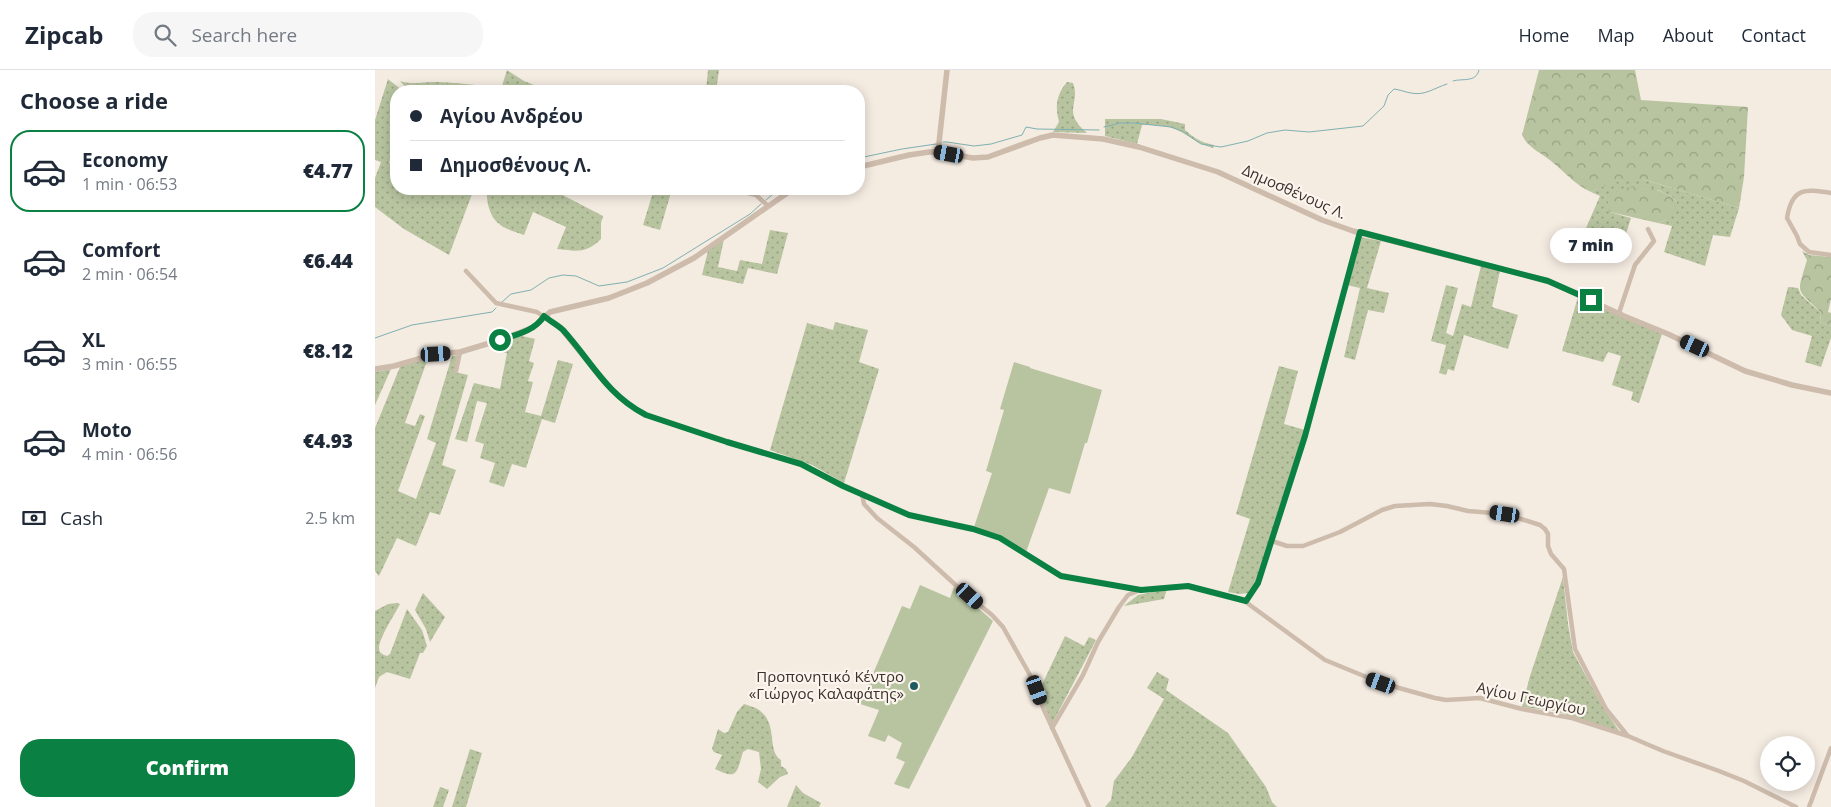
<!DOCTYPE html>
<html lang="en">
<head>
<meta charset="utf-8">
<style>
  :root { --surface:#fff; --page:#f6f6f7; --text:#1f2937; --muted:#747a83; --line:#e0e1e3; --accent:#0b8043 }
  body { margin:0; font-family:"Open Sans",sans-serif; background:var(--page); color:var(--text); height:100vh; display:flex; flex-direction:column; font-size:19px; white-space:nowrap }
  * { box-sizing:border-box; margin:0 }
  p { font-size:16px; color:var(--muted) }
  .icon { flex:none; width:28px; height:28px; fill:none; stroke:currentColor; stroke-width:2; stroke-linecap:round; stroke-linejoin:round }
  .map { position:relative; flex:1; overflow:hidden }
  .details { display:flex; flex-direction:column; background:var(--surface); width:375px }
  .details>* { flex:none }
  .top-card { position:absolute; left:15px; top:15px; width:475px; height:110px; border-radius:20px; box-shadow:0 2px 12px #0003; display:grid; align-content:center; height:110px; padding:0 20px; background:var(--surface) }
  .fabs { position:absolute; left:1385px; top:666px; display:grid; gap:10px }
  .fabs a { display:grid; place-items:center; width:55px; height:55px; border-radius:50%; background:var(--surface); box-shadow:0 2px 12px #0003; font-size:25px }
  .end { position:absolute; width:22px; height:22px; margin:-11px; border:6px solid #0b8043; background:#fff; box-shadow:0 0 0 2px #fff }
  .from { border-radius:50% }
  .bubble { position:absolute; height:35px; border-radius:18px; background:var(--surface); box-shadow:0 2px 12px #0003; font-size:16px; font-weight:800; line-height:35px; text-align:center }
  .car { position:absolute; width:15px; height:30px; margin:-15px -8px; border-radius:6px; box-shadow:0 0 4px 1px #0007; background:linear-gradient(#222 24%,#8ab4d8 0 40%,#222 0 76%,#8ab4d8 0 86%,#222 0) }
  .top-card b { display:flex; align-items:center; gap:18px; height:48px; font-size:19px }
  .top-card b+b { border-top:1px solid var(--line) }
  .top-card i { width:12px; height:12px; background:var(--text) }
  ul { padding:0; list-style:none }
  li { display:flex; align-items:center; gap:15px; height:82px; margin:0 10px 8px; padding:0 10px; border:2px solid transparent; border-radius:20px }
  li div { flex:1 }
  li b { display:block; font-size:19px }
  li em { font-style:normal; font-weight:800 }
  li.on { border-color:var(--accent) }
  li>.icon { width:45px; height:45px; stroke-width:1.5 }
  h2 { padding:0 20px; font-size:22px; line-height:60px }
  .pay { display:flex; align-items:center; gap:12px; height:55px; padding:0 20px; font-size:19px }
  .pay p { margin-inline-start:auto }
  .cta { display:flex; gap:10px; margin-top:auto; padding:10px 20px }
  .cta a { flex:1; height:58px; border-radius:20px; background:var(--accent); color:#fff; font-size:20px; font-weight:800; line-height:58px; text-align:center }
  header { display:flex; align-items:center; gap:30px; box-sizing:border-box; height:70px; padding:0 25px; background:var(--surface); border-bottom:1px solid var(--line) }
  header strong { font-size:24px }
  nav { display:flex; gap:28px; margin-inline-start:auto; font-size:18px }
  .search { width:350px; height:45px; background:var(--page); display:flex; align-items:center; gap:12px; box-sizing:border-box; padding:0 18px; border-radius:20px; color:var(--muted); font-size:19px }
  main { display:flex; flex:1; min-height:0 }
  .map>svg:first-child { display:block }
</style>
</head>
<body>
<header>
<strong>Zipcab</strong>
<div class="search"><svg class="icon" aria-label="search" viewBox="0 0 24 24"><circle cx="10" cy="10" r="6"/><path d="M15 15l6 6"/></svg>Search here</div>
<nav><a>Home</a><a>Map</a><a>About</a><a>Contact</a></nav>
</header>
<main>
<section class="details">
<h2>Choose a ride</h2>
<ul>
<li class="on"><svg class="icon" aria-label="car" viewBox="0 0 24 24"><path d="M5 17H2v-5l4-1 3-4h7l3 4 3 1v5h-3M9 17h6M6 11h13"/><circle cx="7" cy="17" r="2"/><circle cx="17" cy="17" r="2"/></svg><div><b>Economy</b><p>1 min · 06:53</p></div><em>€4.77</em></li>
<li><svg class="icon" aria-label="car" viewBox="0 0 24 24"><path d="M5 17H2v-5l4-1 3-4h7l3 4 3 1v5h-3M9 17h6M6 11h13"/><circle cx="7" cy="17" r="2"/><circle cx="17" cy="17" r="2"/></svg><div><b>Comfort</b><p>2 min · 06:54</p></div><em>€6.44</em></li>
<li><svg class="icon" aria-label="car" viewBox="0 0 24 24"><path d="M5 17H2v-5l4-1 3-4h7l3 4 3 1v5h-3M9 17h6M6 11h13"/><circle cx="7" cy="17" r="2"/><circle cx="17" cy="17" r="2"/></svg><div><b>XL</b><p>3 min · 06:55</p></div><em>€8.12</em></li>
<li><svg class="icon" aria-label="car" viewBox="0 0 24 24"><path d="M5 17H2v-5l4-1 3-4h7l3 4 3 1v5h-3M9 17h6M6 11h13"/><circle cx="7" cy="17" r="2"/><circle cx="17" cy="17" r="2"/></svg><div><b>Moto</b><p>4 min · 06:56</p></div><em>€4.93</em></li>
</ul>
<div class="pay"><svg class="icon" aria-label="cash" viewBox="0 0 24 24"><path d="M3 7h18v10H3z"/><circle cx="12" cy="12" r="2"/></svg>Cash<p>2.5 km</p></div>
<div class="cta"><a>Confirm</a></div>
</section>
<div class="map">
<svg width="1456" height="737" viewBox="0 0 1456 737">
  <defs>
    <pattern id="green-dots" width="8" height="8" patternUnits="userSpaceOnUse" patternTransform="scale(1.25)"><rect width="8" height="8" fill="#b8c4a0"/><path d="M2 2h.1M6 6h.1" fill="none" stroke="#97a083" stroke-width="1.8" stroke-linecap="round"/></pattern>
    <pattern id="forest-crowns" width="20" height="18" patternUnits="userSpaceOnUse" patternTransform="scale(1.25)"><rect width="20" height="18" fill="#b8c4a0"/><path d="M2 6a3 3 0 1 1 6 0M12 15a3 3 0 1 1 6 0" fill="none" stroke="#97a083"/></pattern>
  </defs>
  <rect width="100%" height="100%" fill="#f4ebe1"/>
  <g fill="url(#green-dots)">
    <path d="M132,0L149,11L174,21H96L76,19L37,21L32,19L25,11C37,15 47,12 60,12C83,12 104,17 127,16Z"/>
    <path d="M333,0H344L341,21H331Z"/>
    <path d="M13,9L28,21H21V71L14,93L21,96V119H99L74,185L29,159L0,137V108L6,92L0,90V50Z"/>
    <path d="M692,12L698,13C706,34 686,41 712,63L678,62L684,52C680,36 681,25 692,12Z"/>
    <path d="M730,49H786L810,54V60C819,68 827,73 839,75L838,78C822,74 817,67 802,60C792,55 778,55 767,55L762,74L730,66Z"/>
    <path d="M1255,108L1267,109L1364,138L1355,167L1338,165L1330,196L1289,182L1297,156L1283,153L1290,150L1302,132L1297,127L1283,120L1235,142L1256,148L1250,167L1223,159L1212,185L1201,181L1225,126L1216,122L1230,115Z"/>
    <path d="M112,119H176L228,146L226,153V169C211,184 201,181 182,179L191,157L158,142L149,165C141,162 129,159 123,153C114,145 111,130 112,119Z"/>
    <path d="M279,119H297L285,160L268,155Z"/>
    <path d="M395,160L413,163L402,204L373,198L368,214L327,205L333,181L349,169L343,197L362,201L365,190L387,194Z"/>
    <path d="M985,167L1006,171L992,218L1014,223L1009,243L993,240L980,290L969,287L985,218L972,215Z"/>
    <path d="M1106,196L1125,201L1117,237L1143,245L1133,279L1089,265L1079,301L1073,299L1071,305L1064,303L1071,275L1056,271L1071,215L1083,218L1071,263L1078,266L1087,234L1096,237Z"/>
    <path d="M1413,217L1423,218L1426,225L1446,243L1445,252L1456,256V268L1446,297L1430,292L1437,266L1417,260L1406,245Z"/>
    <path d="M1203,227L1287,264L1264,333L1256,330L1258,322L1237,315L1246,286L1233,282L1228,292L1187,281Z"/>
    <path d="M460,252L493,260L484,292L504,299L469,413L437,395L395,380L432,253L458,260Z"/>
    <path d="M147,266L160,269L154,291L159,293L153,311L158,312L150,342L166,346L183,290L198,294L180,353L167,349L151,398L137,394L129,417L114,412L120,393L105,388L109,374L100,371L112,333L102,331L92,372L80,369L99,313L125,319L132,283L120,281L122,273Z"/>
    <path d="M83,285L80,302L93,305L67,395L81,400L65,445L55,442L41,476L22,468L4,506L0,501V358L25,297L53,288L30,353L40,356L45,344L50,346L23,421L41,429L61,373L52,369L77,286Z"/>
    <path d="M904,296L923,301L909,354L930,360L881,513L874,523L864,524L853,522L875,449L861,444Z"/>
    <path d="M16,299L0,335V302Z"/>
    <path d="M1188,507L1193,554L1198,582L1229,639L1245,662L1180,641L1147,637L1155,606Z"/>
    <path d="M792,519L789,529L749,536L763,525Z"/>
    <path d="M48,523L70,547L55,572L51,559L40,540Z"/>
    <path d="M22,533L25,534C20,544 4,568 4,578C4,583 8,585 12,586L15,584L32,539L47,560L52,576L48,583H45L35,609L12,602L4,607L0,618V541L13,534Z"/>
    <path d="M690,566L709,576L714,567L721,570L677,654L664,621Z"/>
    <path d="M782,602L794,609L791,620L853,663L891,717L897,732L902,737H730L736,730L739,711L757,687L789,629L772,618Z"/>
    <path d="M369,634C374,636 380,637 384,640C404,654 391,680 406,690V696L411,699L413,704L405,707L392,719L383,712L386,699L384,682L373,679L368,682C361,704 363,710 340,699L347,685L339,682L337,679L343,659L349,663L353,662L362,642Z"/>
    <path d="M95,679L107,683L91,737H77Z"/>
    <path d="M421,715L428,723L446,733L444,737H412Z"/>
    <path d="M65,717L74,720L68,737H58Z"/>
  </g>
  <g fill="url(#forest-crowns)">
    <path d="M1164,0H1260L1266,30L1373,37L1369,107L1364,138L1267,109C1250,108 1232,114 1216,122C1200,115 1190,102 1176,91C1167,83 1153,78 1147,65Z"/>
    <path d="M1264,116C1278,119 1292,121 1302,132V138L1290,150L1283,153L1235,142L1232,135C1238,119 1249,118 1264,116Z"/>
    <path d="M1427,181L1434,185L1456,187V229L1453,242L1456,243V256L1445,252L1446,243C1421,217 1421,227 1432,190Z"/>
  </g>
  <g fill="#b8c4a0">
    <path d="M639,292L655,297V298L727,320L712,373H710L695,424L674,418L651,482L627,467L599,457L617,403L611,401L629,340L625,339Z"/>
    <path d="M545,515L575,528L579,517L618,551L534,719L519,714L530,692L521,688L527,673L513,665L510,672L493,666L504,640L485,634L527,536L535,539Z"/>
  </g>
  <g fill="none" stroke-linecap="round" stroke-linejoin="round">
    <g stroke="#7fb0b2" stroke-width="1">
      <path d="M1078,11C1088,8 1101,13 1104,0"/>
      <path d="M729,57L745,53H759L796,57L807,61L826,74L846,77L873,71L892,63L910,60L934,62L988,56L1009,36L1013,25L1019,19C1026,20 1030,22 1036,23C1050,26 1059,18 1072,14"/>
      <path d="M568,72H572L599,76L616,74L647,65L651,57L662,59L724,60"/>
      <path d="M484,88L527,79L561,74"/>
      <path d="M391,130L404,119"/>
      <path d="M127,232L136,224L156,220L174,208L188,205L201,206L224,216L252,212L288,198L375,144L386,134"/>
      <path d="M0,268L37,255L117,242L121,238"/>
    </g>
    <g stroke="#cdbbac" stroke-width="4.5">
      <path d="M356,119L381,125L393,136"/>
      <path d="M1456,123C1430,119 1417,117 1412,148L1422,166L1425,174L1434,182L1456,185"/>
      <path d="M91,201L121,233L162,242L186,259L228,311L250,332L271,345L352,372L426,394L468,416L534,445L598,459L625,468L686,506L766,520L813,516L868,530L950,590L1006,613L1060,628L1071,630L1105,628L1147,639L1197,648L1253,666L1288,681L1344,701L1369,711L1421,737"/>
      <path d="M1244,243L1260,195L1279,171L1273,159"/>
      <path d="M81,301L85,282"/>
      <path d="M487,424L489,434L502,448L539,477L585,519L617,545L628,557L655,605L669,640L714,737"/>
      <path d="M897,471L912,476H928L965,462L1007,440L1020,436L1055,434L1072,436L1093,441L1130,444L1165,455L1170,459L1173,464V476L1176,484L1189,499L1200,579L1231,639L1252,665"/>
      <path d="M871,531L883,513L930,366L985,162"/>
      <path d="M677,658L708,605L723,572L744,537L753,525L765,520"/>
      <path d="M1434,737L1456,678"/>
    </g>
    <g stroke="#cdbbac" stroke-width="5.5">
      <path d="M563,82L572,0"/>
      <path d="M484,97L534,85L554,82H563L598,88L613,87L665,68L678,65L728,69L764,77L843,102L947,150L978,161L1173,211L1249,246L1293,264L1370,301L1417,315L1456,323"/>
      <path d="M0,299L19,296L61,284L85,282L125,270L159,257L175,242L234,228L272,213L319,188L418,119"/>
    </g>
  </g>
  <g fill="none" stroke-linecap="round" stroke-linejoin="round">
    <path stroke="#0b8043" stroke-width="6" d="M125,270C140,265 160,261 169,246C175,251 183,255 188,260C217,292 231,324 271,345L352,372L426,394L468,416L534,445L598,459L625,468L686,506L766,520L813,516L871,531L883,513L930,366L985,162L1173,211L1216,230"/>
  </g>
  <circle fill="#1f5a5e" stroke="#fbf5ee" stroke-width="2" cx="539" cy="616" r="5"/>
  <g text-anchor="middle" stroke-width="4.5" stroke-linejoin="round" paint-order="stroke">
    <g font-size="15" fill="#3b302b" stroke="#fbf5ee">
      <text transform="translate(919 122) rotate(24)" y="5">Δημοσθένους Λ.</text>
      <text transform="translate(1156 629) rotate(12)" y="5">Αγίου Γεωργίου</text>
    </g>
    <g font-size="15" fill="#3b302b" stroke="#fbf5ee" text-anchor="end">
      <text x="529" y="612">Προπονητικό Κέντρο<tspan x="529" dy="17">«Γιώργος Καλαφάτης»</tspan></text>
    </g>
  </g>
</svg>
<div class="fabs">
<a><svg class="icon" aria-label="locate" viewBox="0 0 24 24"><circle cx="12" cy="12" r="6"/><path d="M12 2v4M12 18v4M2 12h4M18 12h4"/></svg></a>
</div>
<i class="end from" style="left:125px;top:270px"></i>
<i class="end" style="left:1216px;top:230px"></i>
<div class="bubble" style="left:1175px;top:158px;width:82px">7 min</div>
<i class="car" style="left:574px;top:84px;rotate:280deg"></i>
<i class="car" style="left:1320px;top:276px;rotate:295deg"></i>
<i class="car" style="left:61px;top:284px;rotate:87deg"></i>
<i class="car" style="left:1130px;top:444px;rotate:279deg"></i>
<i class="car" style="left:595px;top:526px;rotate:132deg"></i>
<i class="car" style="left:1006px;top:613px;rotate:290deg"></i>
<i class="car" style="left:662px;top:620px;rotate:160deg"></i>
<div class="top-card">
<b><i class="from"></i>Αγίου Ανδρέου</b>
<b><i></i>Δημοσθένους Λ.</b>
</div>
</div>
</main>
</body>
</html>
